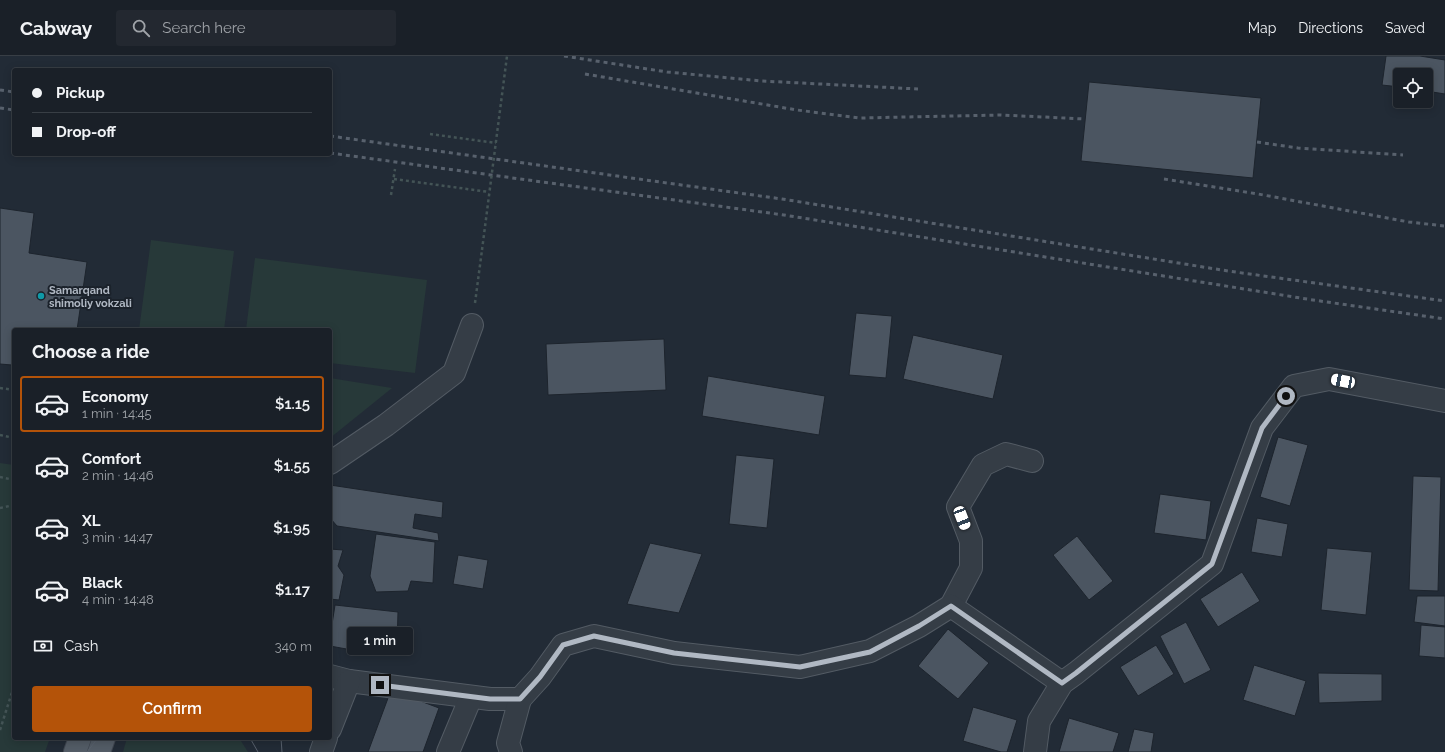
<!DOCTYPE html>
<html lang="en">
<head>
<meta charset="utf-8">
<style>
  :root { --surface:#1a2028; --page:#232830; --text:#f1f3f6; --muted:#9fa3a8; --line:#383e45; --accent:#b45309 }
  body { margin:0; font-family:Raleway,sans-serif; background:var(--page); color:var(--text); height:100vh; display:flex; flex-direction:column; font-size:15px; white-space:nowrap }
  * { box-sizing:border-box; margin:0 }
  p { font-size:13px; color:var(--muted) }
  .icon { flex:none; width:22px; height:22px; fill:none; stroke:currentColor; stroke-width:2; stroke-linecap:round; stroke-linejoin:round }
  .map { position:relative; flex:1; overflow:hidden }
  .details { position:absolute; left:12px; top:272px; width:320px; height:412px; display:flex; flex-direction:column; background:var(--surface); border-radius:4px; box-shadow:0 2px 10px #0003,0 0 0 1px var(--line) }
  .details>* { flex:none }
  .hud { position:absolute; left:12px; top:12px; width:320px; height:88px; border-radius:4px; box-shadow:0 2px 10px #0003,0 0 0 1px var(--line); display:grid; align-content:center; height:88px; padding:0 20px; background:var(--surface) }
  .controls { position:absolute; left:1393px; top:12px; display:grid; gap:8px }
  .controls a { display:grid; place-items:center; width:40px; height:40px; border-radius:4px; background:var(--surface); box-shadow:0 2px 10px #0003,0 0 0 1px var(--line); font-size:20px }
  .end { position:absolute; width:18px; height:18px; margin:-9px; border:5px solid #b0b8c3; background:#111; box-shadow:0 0 0 2px #111 }
  .from { border-radius:50% }
  .bubble { position:absolute; height:28px; border-radius:4px; background:var(--surface); box-shadow:0 2px 10px #0003,0 0 0 1px var(--line); font-size:13px; font-weight:600; line-height:28px; text-align:center }
  .car { position:absolute; width:12px; height:24px; margin:-12px -6px; border-radius:5px; box-shadow:0 0 3px 1px #0007; background:linear-gradient(#fff 24%,#345 0 40%,#fff 0 76%,#345 0 86%,#fff 0) }
  .hud b { display:flex; align-items:center; gap:14px; height:38px; font-size:15px }
  .hud b+b { border-top:1px solid var(--line) }
  .hud i { width:10px; height:10px; background:var(--text) }
  ul { padding:0; list-style:none }
  li { display:flex; align-items:center; gap:12px; height:56px; margin:0 8px 6px; padding:0 12px; border:2px solid transparent; border-radius:4px }
  li div { flex:1 }
  li b { display:block; font-size:15px }
  li em { font-style:normal; font-weight:600 }
  li.current { border-color:var(--accent) }
  li>.icon { width:36px; height:36px; stroke-width:1.5 }
  h2 { padding:0 20px; font-size:18px; line-height:48px }
  .pay { display:flex; align-items:center; gap:10px; height:44px; padding:0 20px; font-size:15px }
  .pay p { margin-inline-start:auto }
  .primary-button { display:flex; gap:8px; margin-top:auto; padding:8px 20px }
  .primary-button a { flex:1; height:46px; border-radius:4px; background:var(--accent); color:#fff; font-size:16px; font-weight:600; line-height:46px; text-align:center }
  header { display:flex; align-items:center; gap:24px; box-sizing:border-box; height:56px; padding:0 20px; background:var(--surface); border-bottom:1px solid var(--line) }
  header strong { font-size:19px }
  nav { display:flex; gap:22px; margin-inline-start:auto; font-size:14px }
  .search { width:280px; height:36px; background:var(--page); display:flex; align-items:center; gap:10px; box-sizing:border-box; padding:0 14px; border-radius:4px; color:var(--muted); font-size:15px }
  .map>svg:first-child { display:block }
</style>
</head>
<body>
<header>
<strong>Cabway</strong>
<div class="search"><svg class="icon" aria-label="search" viewBox="0 0 24 24"><circle cx="10" cy="10" r="6"/><path d="M15 15l6 6"/></svg>Search here</div>
<nav><a>Map</a><a>Directions</a><a>Saved</a></nav>
</header>
<div class="map">
<svg width="1445" height="696" viewBox="0 0 1445 696">
  <rect width="100%" height="100%" fill="#222b36"/>
  <g fill="#273939">
    <path d="M151,184L234,195L224,274H139Z"/>
    <path d="M255,202L427,224L415,317L330,307V274H246Z"/>
    <path d="M330,322L392,332L330,382Z"/>
    <path d="M0,407L14,409V682H50L45,696H0Z"/>
    <path d="M127,682H239L248,696H123Z"/>
  </g>
  <g fill="#4b5561" stroke="#1d242d">
    <path d="M1386,0H1420L1445,4V38L1426,35V19H1400V31L1382,29Z"/>
    <path d="M1089,26L1261,42L1253,122L1081,105Z"/>
    <path d="M0,152L34,157L29,197L87,206L77,274H14V293L12,309L0,308Z"/>
    <path d="M856,257L892,260L886,322L849,319Z"/>
    <path d="M913,279L1003,299L993,343L903,323Z"/>
    <path d="M664,283L666,334L548,339L546,288Z"/>
    <path d="M708,320L825,340L819,379L702,360Z"/>
    <path d="M1278,381L1308,389L1290,450L1260,441Z"/>
    <path d="M736,399L774,403L767,472L729,468Z"/>
    <path d="M1413,420L1441,421L1438,535L1409,534Z"/>
    <path d="M330,429L443,446L442,462L415,458L413,472L438,477L439,485L337,470L330,462L332,436L330,433Z"/>
    <path d="M1160,438L1211,445L1206,484L1154,477Z"/>
    <path d="M1257,462L1288,468L1282,501L1251,496Z"/>
    <path d="M376,478L435,486L433,527L411,525L408,535L376,536L370,520Z"/>
    <path d="M1077,480L1113,525L1089,544L1053,499Z"/>
    <path d="M650,487L702,498L679,557L627,548Z"/>
    <path d="M1327,492L1372,496L1366,559L1321,554Z"/>
    <path d="M330,493L343,494L338,510L344,519L339,544L330,543Z"/>
    <path d="M458,499L488,504L483,533L453,528Z"/>
    <path d="M1242,516L1260,545L1218,571L1200,543Z"/>
    <path d="M1417,540H1445V570L1414,566Z"/>
    <path d="M335,549L398,556L397,591L378,589L374,582L364,585L374,598L330,590V581Z"/>
    <path d="M1186,566L1211,614L1184,628L1160,580Z"/>
    <path d="M1421,569L1445,571V602L1419,600Z"/>
    <path d="M948,573L989,607L958,643L918,610Z"/>
    <path d="M1156,589L1174,618L1138,640L1120,611Z"/>
    <path d="M1254,609L1306,625L1295,660L1243,644Z"/>
    <path d="M1318,617L1382,618V645L1319,647Z"/>
    <path d="M391,634L439,652L423,696H368Z"/>
    <path d="M973,651L1017,664L1007,696H1001L963,685Z"/>
    <path d="M1069,662L1119,677L1113,696H1059Z"/>
    <path d="M1134,673L1154,677L1151,696H1128Z"/>
  </g>
  <g fill="none" stroke-linecap="round" stroke-linejoin="round">
    <defs>
      <g id="minor">
        <path d="M330,407L386,369L454,317L472,269"/>
        <path d="M951,550L971,512V485L958,451L983,409L1006,398L1032,405"/>
        <path d="M330,620L349,625L490,643H520L540,621L563,589L594,580L674,597L800,611L870,595L919,570L951,550L1062,627"/>
        <path d="M330,673L349,625"/>
        <path d="M321,696L326,682"/>
        <path d="M448,696L471,641"/>
        <path d="M511,696L508,687L520,643"/>
        <path d="M1035,696L1039,665L1062,627L1076,617L1212,508L1262,372L1294,330L1329,323L1445,345"/>
      </g>
      <g id="major">
        <path d="M75,696L80,682"/>
        <path d="M99,696L104,682"/>
      </g>
    </defs>
    <use href="#minor" stroke="#535b64" stroke-width="24"/>
    <use href="#major" stroke="#3f4650" stroke-width="24"/>
    <g stroke="#445456" stroke-width="2.5" stroke-dasharray="3 3" stroke-linecap="butt">
      <path d="M430,78L496,87"/>
      <path d="M394,123L489,136"/>
      <path d="M391,139L395,113"/>
      <path d="M475,247L482,194"/>
      <path d="M0,332L14,334"/>
      <path d="M0,379L14,382"/>
      <path d="M0,421L14,424"/>
      <path d="M0,452L14,449"/>
      <path d="M0,674L14,630"/>
    </g>
    <use href="#minor" stroke="#353d46" stroke-width="22"/>
    <use href="#major" stroke="#535c66" stroke-width="22"/>
    <g stroke="#58616d" stroke-width="1">
      <path d="M250,682L258,696"/>
      <path d="M281,682L282,696"/>
      <path d="M87,696L98,682"/>
    </g>
    <g stroke="#58616d" stroke-width="3" stroke-dasharray="4 4" stroke-linecap="butt">
      <path d="M564,0L667,16L762,25L918,33"/>
      <path d="M585,18L797,54L860,62L1001,59L1085,63"/>
      <path d="M0,34L14,36"/>
      <path d="M0,52L14,54"/>
      <path d="M330,80L782,143L1228,215L1445,245"/>
      <path d="M1257,86L1298,92L1403,99"/>
      <path d="M330,97L784,159L1313,244L1445,263"/>
      <path d="M1164,123L1258,138L1409,166L1445,170"/>
    </g>
    <path stroke="#445456" stroke-width="2.5" stroke-dasharray="3 3" stroke-linecap="butt" d="M482,194L507,0"/>
  </g>
  <g fill="none" stroke-linecap="round" stroke-linejoin="round">
    <path stroke="#b0b8c3" stroke-width="5" d="M380,629L490,643H520L540,621L563,589L594,580L674,597L800,611L870,596L919,570L951,550L1062,627L1076,617L1212,508L1262,372L1286,340"/>
  </g>
  <circle fill="#0f9aa8" stroke="#1b222b" stroke-width="1.5" cx="41" cy="240" r="4"/>
  <g text-anchor="middle" stroke-width="4" stroke-linejoin="round" paint-order="stroke">
    <g font-size="11" font-weight="bold" fill="#b0b8c3" stroke="#1b222b" text-anchor="start">
      <text x="49" y="238">Samarqand<tspan x="49" dy="13">shimoliy vokzali</tspan></text>
    </g>
  </g>
</svg>
<div class="controls">
<a><svg class="icon" aria-label="locate" viewBox="0 0 24 24"><circle cx="12" cy="12" r="6"/><path d="M12 2v4M12 18v4M2 12h4M18 12h4"/></svg></a>
</div>
<i class="end from" style="left:1286px;top:340px"></i>
<i class="end" style="left:380px;top:629px"></i>
<div class="bubble" style="left:347px;top:571px;width:66px">1 min</div>
<i class="car" style="left:1343px;top:325px;rotate:281deg"></i>
<i class="car" style="left:962px;top:462px;rotate:159deg"></i>
<div class="hud">
<b><i class="from"></i>Pickup</b>
<b><i></i>Drop-off</b>
</div>
<section class="details">
<h2>Choose a ride</h2>
<ul>
<li class="current"><svg class="icon" aria-label="car" viewBox="0 0 24 24"><path d="M5 17H2v-5l4-1 3-4h7l3 4 3 1v5h-3M9 17h6M6 11h13"/><circle cx="7" cy="17" r="2"/><circle cx="17" cy="17" r="2"/></svg><div><b>Economy</b><p>1 min · 14:45</p></div><em>$1.15</em></li>
<li><svg class="icon" aria-label="car" viewBox="0 0 24 24"><path d="M5 17H2v-5l4-1 3-4h7l3 4 3 1v5h-3M9 17h6M6 11h13"/><circle cx="7" cy="17" r="2"/><circle cx="17" cy="17" r="2"/></svg><div><b>Comfort</b><p>2 min · 14:46</p></div><em>$1.55</em></li>
<li><svg class="icon" aria-label="car" viewBox="0 0 24 24"><path d="M5 17H2v-5l4-1 3-4h7l3 4 3 1v5h-3M9 17h6M6 11h13"/><circle cx="7" cy="17" r="2"/><circle cx="17" cy="17" r="2"/></svg><div><b>XL</b><p>3 min · 14:47</p></div><em>$1.95</em></li>
<li><svg class="icon" aria-label="car" viewBox="0 0 24 24"><path d="M5 17H2v-5l4-1 3-4h7l3 4 3 1v5h-3M9 17h6M6 11h13"/><circle cx="7" cy="17" r="2"/><circle cx="17" cy="17" r="2"/></svg><div><b>Black</b><p>4 min · 14:48</p></div><em>$1.17</em></li>
</ul>
<div class="pay"><svg class="icon" aria-label="cash" viewBox="0 0 24 24"><path d="M3 7h18v10H3z"/><circle cx="12" cy="12" r="2"/></svg>Cash<p>340 m</p></div>
<div class="primary-button"><a>Confirm</a></div>
</section>
</div>
</body>
</html>
